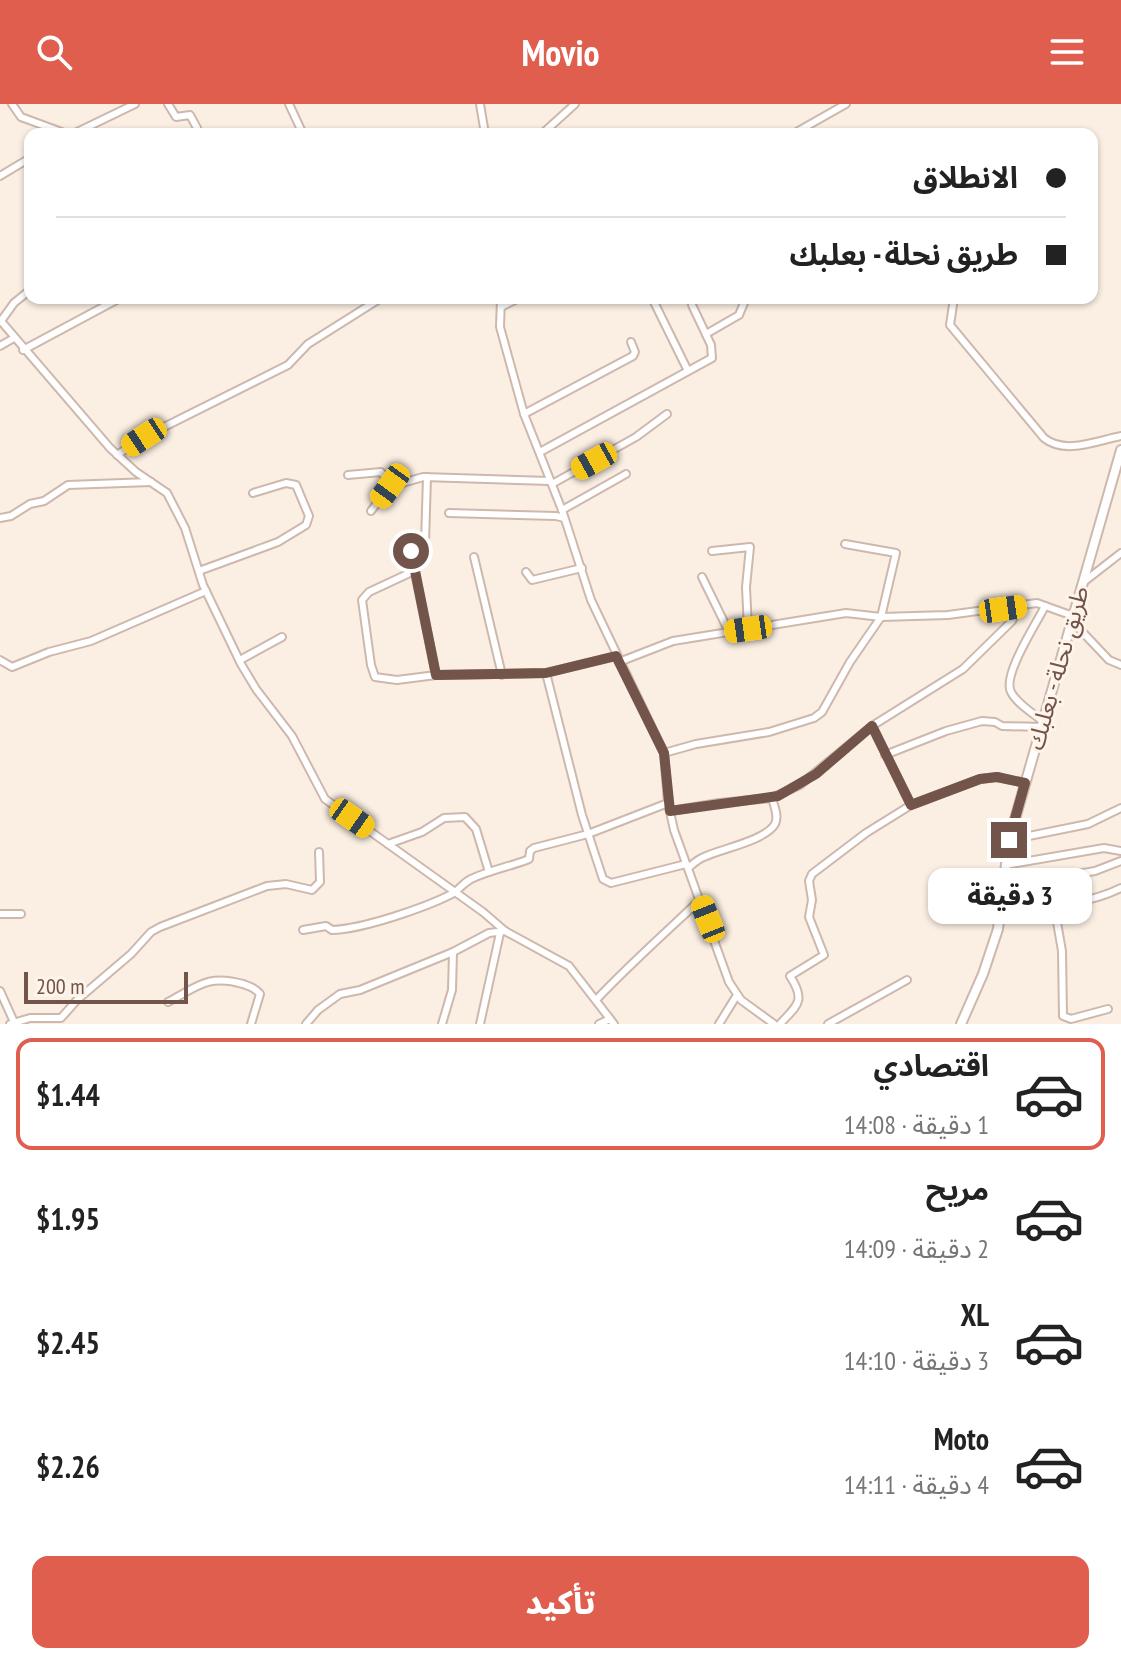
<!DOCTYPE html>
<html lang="ar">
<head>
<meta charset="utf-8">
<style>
  :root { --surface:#fff; --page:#f6f6f6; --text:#222; --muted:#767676; --line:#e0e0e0; --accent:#df5e4e }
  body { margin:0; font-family:"PT Sans Narrow","Noto Sans Arabic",sans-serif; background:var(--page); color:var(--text); direction:rtl; height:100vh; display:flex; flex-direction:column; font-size:30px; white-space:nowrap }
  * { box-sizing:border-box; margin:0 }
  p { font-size:26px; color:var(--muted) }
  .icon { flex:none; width:44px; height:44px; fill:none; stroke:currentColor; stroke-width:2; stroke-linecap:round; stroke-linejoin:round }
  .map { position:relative; height:920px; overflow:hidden; direction:ltr }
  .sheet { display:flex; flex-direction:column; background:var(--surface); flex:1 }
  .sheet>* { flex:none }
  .hud { position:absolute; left:24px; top:24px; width:1074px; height:176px; border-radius:16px; box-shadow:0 2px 6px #0004; direction:rtl; display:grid; align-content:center; height:176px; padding:0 32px; background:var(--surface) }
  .scale { position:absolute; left:24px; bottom:20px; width:164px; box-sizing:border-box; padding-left:8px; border:4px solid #72544b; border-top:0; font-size:22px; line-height:28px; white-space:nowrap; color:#72544b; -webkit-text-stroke:6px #fef4e9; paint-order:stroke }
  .end { position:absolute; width:36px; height:36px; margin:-18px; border:10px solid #72544b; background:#fff; box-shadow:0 0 0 4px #fff }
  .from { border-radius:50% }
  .bubble { position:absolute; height:56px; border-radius:16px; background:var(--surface); box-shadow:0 2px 6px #0004; font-size:26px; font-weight:800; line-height:56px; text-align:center; direction:rtl }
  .car { position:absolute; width:24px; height:48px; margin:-24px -12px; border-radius:10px; box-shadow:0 0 6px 2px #0007; background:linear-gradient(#f5c518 24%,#345 0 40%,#f5c518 0 76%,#345 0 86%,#f5c518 0) }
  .hud b { display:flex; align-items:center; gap:28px; height:76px; font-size:30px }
  .hud b+b { border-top:2px solid var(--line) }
  .hud i { width:20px; height:20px; background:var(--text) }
  ul { padding:14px 0 0; list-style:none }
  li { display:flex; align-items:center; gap:24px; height:112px; margin:0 16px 12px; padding:0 16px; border:4px solid transparent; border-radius:16px }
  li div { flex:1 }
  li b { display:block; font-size:30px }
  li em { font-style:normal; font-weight:800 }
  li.selected { border-color:var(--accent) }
  li>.icon { width:72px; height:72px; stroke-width:1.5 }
  .action { display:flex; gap:16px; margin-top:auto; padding:16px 32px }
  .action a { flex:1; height:92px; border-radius:16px; background:var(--accent); color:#fff; font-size:32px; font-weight:800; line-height:92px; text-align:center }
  header { display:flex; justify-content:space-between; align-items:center; height:104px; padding:0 32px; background:var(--accent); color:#fff; font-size:36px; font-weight:800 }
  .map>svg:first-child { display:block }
</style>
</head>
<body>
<header><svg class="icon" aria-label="menu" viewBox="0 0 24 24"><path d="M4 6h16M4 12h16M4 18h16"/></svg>Movio<svg class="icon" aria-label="search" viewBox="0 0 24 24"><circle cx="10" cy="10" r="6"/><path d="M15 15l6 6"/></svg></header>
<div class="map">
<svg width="1121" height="920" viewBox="0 0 1121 920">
  <rect width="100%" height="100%" fill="#fbefe3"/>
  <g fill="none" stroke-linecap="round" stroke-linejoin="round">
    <defs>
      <g id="minor">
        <path d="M12,0L21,13L67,30"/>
        <path d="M168,0L176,13L190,11L197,24"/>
        <path d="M289,0L303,30"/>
        <path d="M480,0L485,30"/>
        <path d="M73,30L135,0"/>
        <path d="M542,30L575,0"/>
        <path d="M793,30L846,0"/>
        <path d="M0,72L30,54"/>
        <path d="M501,194L500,223L524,310L562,406L591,496L664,649L668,699L674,726L729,878L741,896L774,920"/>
        <path d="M954,194L950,221L955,227L1044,334C1065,351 1096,337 1121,332"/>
        <path d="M654,198L688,267"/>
        <path d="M501,203L519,194"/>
        <path d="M0,216L110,344L136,368L167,389L185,424L203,481L241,560L256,585L292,632L325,695L483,808L505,827L569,862L614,920"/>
        <path d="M1,217L14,199L30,186"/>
        <path d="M706,230L739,211L746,194"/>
        <path d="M0,242L14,234"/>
        <path d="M23,246L120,194"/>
        <path d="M524,310L633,252L635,248L631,238"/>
        <path d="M540,348L712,254L711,241L692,201"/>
        <path d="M117,351L144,333L288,261L308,240L381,194"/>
        <path d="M348,371L381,368L392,382L423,373L550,377"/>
        <path d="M427,373L425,439L413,445L411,449L436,571"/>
        <path d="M552,380L636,333L667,310"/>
        <path d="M562,406L626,370"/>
        <path d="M371,407L390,382"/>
        <path d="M449,409L556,412L564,414"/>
        <path d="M0,414L11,412L30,400L44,397L68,381L151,378"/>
        <path d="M712,447L750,443L746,483L748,525"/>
        <path d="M474,453L502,571"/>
        <path d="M199,467L278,438L306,421L309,412L296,381L286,379L253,389"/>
        <path d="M414,467L369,488L362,496L371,561L375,573L397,576L436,571L546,569L616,552"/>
        <path d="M526,468L532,476L582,464"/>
        <path d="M702,473L729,528"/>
        <path d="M1085,477L1121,449"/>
        <path d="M1072,517L1109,556L1121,561"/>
        <path d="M0,556L12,563L49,548L91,537L206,487"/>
        <path d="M240,556L282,533"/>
        <path d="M619,558L673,537L846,509L881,513L948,511L1037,499L1073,512"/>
        <path d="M546,569L582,711L603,775L611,779L686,760"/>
        <path d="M1044,618C1034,610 1017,600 1011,588C1002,571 1037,519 1045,502"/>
        <path d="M872,622L911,701"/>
        <path d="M664,649L696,640L769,628L814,614L822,608L850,558L881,513L896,449L845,440"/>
        <path d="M885,651L946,627L982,617L995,618L1002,622L1042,623"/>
        <path d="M670,707L719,699L771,694L800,681L872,622L963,565L1012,517L1019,503"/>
        <path d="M1009,736L1088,720L1121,704"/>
        <path d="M388,740L422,728L444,714L465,713L476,725L489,768"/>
        <path d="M1005,761L1104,744L1121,747"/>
        <path d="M688,764C693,760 698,755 704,753C720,745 765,737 775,720C779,712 774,702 772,694"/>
        <path d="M1005,782L1095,767L1121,757"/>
        <path d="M1054,801L1062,847L1063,912L1071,915L1108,905"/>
        <path d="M1002,803C1044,801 1083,803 1121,784"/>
        <path d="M0,810H21"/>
        <path d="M303,826L326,822L332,826C363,825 424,804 452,790C459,786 463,779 471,775C488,767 507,763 524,757L529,755L530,747L534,744L588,730L668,699"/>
        <path d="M0,887L14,918"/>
        <path d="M596,896C629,861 665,829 700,796"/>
        <path d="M168,898C198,882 209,870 243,880C251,883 255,884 260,890L251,920"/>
        <path d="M10,920L30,914H61L77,896L131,850L151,828L160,823L267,782L286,780L312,786L320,778L319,748"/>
        <path d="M306,920L318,906L340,890L360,886L453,848L489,829L505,827"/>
        <path d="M442,920L452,886L453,848"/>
        <path d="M480,920L500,829"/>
        <path d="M599,920L610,915"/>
        <path d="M719,920L737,891"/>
        <path d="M780,920C796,902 807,898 790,872L824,851L809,813L812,796L809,777L812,770L866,729L911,701L980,675L997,673L1025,679"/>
        <path d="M828,920L907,876"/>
      </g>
      <path id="tertiary" d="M961,920L983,870L998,825L1009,736L1121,346"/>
    </defs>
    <use href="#minor" stroke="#ceb8ad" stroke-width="10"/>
    <use href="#tertiary" stroke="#ceb8ad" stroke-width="12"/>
    <use href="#minor" stroke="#fff" stroke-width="6"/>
    <use href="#tertiary" stroke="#fff" stroke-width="8"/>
  </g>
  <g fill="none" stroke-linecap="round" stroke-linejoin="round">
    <path stroke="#72544b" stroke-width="10" d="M411,447L436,571L546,569L616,552L664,649L670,707L778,692L816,670L872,622L911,701L980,675L997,673L1025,679L1009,736"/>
  </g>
  <g text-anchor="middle" stroke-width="6" stroke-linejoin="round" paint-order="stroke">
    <g font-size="24" fill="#72544b" stroke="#fef4e9">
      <text transform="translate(1058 564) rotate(-74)" y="8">طريق نحلة - بعلبك</text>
    </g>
  </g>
</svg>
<div class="scale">200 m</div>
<i class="end from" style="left:411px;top:447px"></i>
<i class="end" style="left:1009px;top:736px"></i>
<div class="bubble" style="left:928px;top:764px;width:164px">3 دقيقة</div>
<i class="car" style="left:144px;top:333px;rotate:237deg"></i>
<i class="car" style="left:594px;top:357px;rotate:241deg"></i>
<i class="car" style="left:390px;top:382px;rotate:216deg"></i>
<i class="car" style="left:1003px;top:505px;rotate:82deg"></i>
<i class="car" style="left:748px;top:525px;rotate:262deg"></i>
<i class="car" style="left:352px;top:714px;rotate:125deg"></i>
<i class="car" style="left:708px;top:815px;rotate:338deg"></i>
<div class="hud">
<b><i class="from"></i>الانطلاق</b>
<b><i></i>طريق نحلة - بعلبك</b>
</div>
</div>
<section class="sheet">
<ul>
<li class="selected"><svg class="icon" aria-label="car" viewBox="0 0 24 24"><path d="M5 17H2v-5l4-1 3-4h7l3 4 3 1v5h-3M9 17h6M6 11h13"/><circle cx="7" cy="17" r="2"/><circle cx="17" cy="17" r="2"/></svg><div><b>اقتصادي</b><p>1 دقيقة · 14:08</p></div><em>$1.44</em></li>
<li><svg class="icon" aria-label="car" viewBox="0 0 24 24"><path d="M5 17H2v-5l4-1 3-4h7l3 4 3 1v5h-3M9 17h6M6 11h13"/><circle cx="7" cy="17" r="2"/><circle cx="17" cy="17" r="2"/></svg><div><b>مريح</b><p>2 دقيقة · 14:09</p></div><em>$1.95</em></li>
<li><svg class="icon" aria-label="car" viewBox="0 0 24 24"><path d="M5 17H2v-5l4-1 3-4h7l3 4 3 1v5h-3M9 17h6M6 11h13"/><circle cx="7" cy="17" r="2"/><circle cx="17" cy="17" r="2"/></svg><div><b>XL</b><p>3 دقيقة · 14:10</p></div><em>$2.45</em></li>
<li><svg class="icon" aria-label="car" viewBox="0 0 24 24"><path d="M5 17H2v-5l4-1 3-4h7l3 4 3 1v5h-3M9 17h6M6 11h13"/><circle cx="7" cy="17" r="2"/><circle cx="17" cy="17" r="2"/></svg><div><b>Moto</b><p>4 دقيقة · 14:11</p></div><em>$2.26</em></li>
</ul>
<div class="action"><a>تأكيد</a></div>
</section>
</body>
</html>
